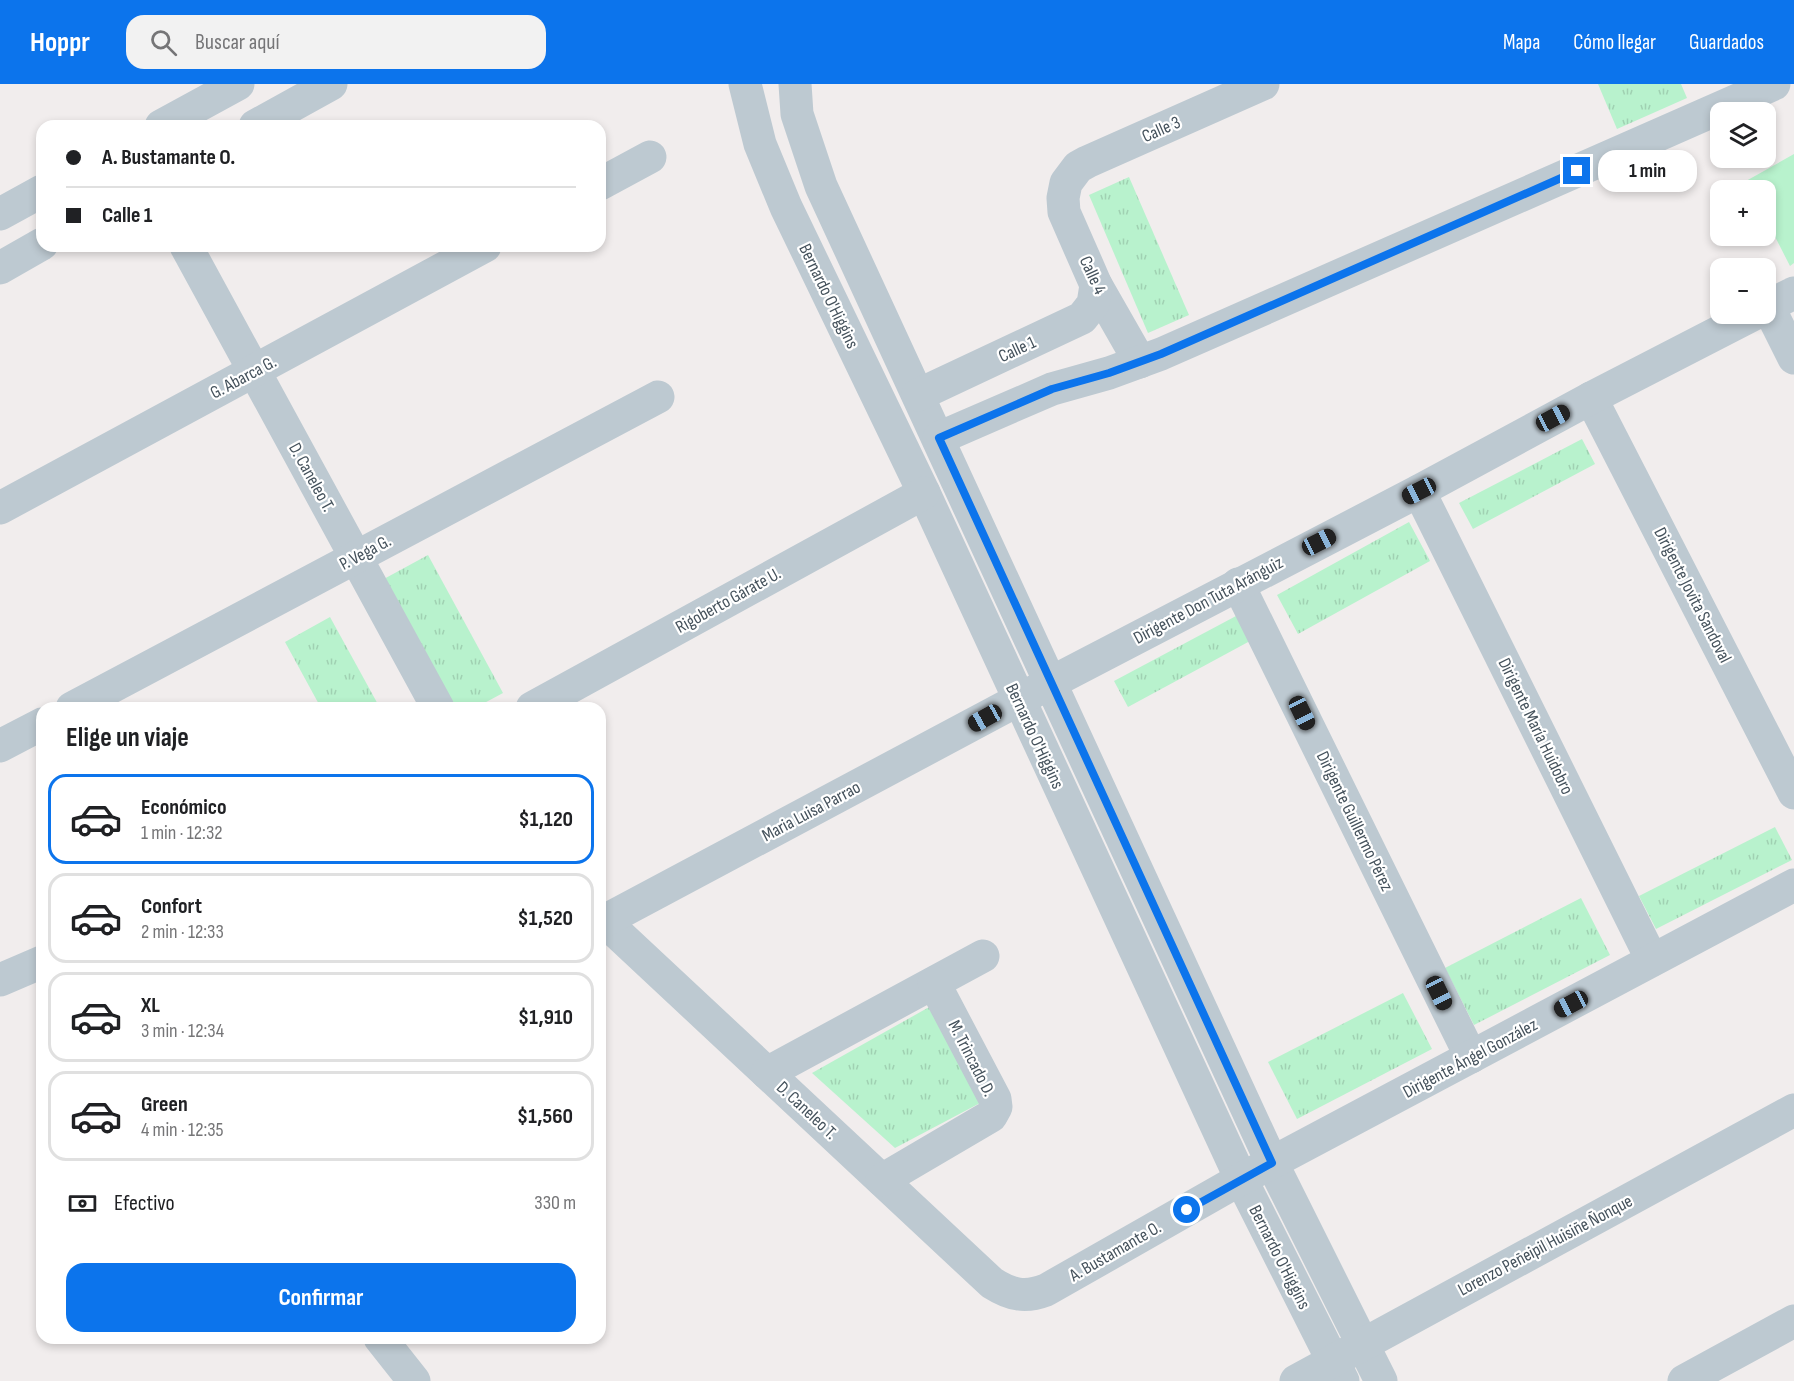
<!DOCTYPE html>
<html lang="es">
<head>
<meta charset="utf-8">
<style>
  :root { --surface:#fff; --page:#f2f2f2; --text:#202124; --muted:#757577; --line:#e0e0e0; --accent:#0c74ec }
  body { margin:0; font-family:"Sofia Sans Condensed",sans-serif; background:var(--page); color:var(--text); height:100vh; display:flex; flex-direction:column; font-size:22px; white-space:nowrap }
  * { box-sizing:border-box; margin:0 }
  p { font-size:20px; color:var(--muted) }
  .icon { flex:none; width:33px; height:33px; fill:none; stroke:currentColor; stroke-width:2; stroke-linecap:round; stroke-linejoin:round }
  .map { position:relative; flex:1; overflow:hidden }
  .sheet { position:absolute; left:36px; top:618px; width:570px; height:642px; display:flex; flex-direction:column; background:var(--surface); border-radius:18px; box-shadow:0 3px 9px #0003 }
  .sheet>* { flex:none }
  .guide { position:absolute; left:36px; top:36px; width:570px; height:132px; border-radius:18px; box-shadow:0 3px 9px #0003; display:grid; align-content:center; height:132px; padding:0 30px; background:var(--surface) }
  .fabs { position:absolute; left:1710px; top:18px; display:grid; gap:12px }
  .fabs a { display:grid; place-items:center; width:66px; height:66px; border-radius:12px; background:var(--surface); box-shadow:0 3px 9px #0003; font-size:30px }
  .end { position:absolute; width:27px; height:27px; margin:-14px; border:8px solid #0c74ec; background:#fff; box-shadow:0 0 0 3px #fff }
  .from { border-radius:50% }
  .bubble { position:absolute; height:42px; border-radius:18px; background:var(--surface); box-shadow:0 3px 9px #0003; font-size:20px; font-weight:700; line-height:42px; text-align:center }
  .car { position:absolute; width:18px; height:36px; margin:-18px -9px; border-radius:8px; box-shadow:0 0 4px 2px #0007; background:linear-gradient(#222 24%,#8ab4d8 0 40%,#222 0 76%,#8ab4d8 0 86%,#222 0) }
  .guide b { display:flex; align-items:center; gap:21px; height:57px; font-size:22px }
  .guide b+b { border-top:2px solid var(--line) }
  .guide i { width:15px; height:15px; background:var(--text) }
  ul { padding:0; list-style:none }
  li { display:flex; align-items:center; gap:18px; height:90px; margin:0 12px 9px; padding:0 18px; border:3px solid var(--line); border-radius:18px }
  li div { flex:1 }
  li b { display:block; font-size:22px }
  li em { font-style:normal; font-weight:700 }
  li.active { border-color:var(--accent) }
  li>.icon { width:54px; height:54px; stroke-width:1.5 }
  h2 { padding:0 30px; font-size:27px; line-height:72px }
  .pay { display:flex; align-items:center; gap:15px; height:66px; padding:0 30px; font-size:22px }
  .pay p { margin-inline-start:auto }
  .button { display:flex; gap:12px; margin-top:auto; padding:12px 30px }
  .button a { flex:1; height:69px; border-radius:18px; background:var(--accent); color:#fff; font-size:24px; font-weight:700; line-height:69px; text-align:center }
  header { display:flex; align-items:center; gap:36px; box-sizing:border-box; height:84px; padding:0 30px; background:var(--accent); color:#fff }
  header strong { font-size:28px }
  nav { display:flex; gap:33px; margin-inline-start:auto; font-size:21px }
  .search { width:420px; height:54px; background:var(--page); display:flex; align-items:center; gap:15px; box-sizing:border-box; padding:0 21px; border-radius:18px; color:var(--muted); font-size:22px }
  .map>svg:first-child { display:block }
</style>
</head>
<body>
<header>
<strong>Hoppr</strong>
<div class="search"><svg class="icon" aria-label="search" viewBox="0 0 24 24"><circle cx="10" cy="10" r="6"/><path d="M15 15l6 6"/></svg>Buscar aquí</div>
<nav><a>Mapa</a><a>Cómo llegar</a><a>Guardados</a></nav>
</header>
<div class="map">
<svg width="1794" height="1297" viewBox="0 0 1794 1297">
  <defs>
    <pattern id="grass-tufts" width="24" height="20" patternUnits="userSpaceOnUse" patternTransform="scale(1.5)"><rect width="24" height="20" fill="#b8f2cd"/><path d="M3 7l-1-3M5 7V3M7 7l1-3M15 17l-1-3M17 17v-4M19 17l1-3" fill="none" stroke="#a0d1b2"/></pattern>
  </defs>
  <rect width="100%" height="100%" fill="#f1eded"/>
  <g fill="url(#grass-tufts)">
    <path d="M1598,0H1681L1687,14L1617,45Z"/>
    <path d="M1129,93L1189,231L1148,249L1089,111Z"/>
    <path d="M1582,355L1595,380L1473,445L1459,419Z"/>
    <path d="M1409,438L1430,477L1298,550L1277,511Z"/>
    <path d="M428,471L503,609L475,624H451L382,496Z"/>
    <path d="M1236,532L1250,557L1128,623L1114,597Z"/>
    <path d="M330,533L380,624H321L285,558Z"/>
    <path d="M1775,743L1792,776L1656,845L1639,812Z"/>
    <path d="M1581,814L1610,871L1474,941L1445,884Z"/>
    <path d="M1403,909L1432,965L1297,1035L1268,978Z"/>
    <path d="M931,922L982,1018L895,1064L812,989Z"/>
  </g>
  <path fill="#b8f2cd" d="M1794,70V179L1790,182L1766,135V106H1751L1746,97Z"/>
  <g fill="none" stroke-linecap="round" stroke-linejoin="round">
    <g stroke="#bdc9d1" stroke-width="33">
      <path d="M745,0L760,60L786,123L924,409L1241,1095L1343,1297"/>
      <path d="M795,0L797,30L821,102L1272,1079L1381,1297"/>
      <path d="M161,42L238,0"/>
      <path d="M255,42L331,0"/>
      <path d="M600,100L650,73"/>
      <path d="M0,130L42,107"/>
      <path d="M186,162L438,624"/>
      <path d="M0,184L42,160"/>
      <path d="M1768,222L1794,274"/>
      <path d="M1766,223L1794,209"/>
      <path d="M1140,278L1096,201L1064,128L1063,114L1066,99L1078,83L1087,78L1263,0"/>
      <path d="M918,311L1082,234L1093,220L1096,201"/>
      <path d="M1591,314L1794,709"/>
      <path d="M939,354L1052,305L1109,289L1161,270L1774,0"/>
      <path d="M1419,407L1652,876"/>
      <path d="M0,424L485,162"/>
      <path d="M1238,500L1471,973"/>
      <path d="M72,624L658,313"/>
      <path d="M532,624L924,409"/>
      <path d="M0,662L42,640"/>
      <path d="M600,833L992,1199C1011,1211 1025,1214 1046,1206L1241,1095L1794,801"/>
      <path d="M604,837L1052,598L1419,407L1591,314L1754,230"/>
      <path d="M0,896L42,878"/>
      <path d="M767,989L983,872"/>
      <path d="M882,1096L991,1032L996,1023L995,1015L934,899"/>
      <path d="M380,1254L414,1297"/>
      <path d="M1296,1297L1794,1026"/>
      <path d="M1684,1297L1794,1237"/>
    </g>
  </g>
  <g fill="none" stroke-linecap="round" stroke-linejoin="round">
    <path stroke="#0c74ec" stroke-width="8" d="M1187,1126L1272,1079L939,354L1052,305L1109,289L1161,270L1577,87"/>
  </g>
  <g text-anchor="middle" stroke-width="4.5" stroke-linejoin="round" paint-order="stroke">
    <g font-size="18" fill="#45525c" stroke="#fff">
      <text transform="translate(1161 45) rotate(-24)" y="6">Calle 3</text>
      <text transform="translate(1093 191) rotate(65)" y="6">Calle 4</text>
      <text transform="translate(829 212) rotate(64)" y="6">Bernardo O'Higgins</text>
      <text transform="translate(1017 265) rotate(-25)" y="6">Calle 1</text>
      <text transform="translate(243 293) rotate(-28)" y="6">G. Abarca G.</text>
      <text transform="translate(312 393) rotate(61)" y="6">D. Caneleo T.</text>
      <text transform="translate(365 468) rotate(-28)" y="6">P. Vega G.</text>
      <text transform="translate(1693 511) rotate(63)" y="6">Dirigente Jovita Sandoval</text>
      <text transform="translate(728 516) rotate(-29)" y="6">Rigoberto Gárate U.</text>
      <text transform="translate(1208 516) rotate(-28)" y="6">Dirigente Don Tuta Aránguiz</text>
      <text transform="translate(1536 642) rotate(64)" y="6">Dirigente María Huidobro</text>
      <text transform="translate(1035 652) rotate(65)" y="6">Bernardo O'Higgins</text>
      <text transform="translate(811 727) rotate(-28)" y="6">Maria Luisa Parrao</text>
      <text transform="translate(1355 737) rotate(64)" y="6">Dirigente Guillermo Pérez</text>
      <text transform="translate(972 974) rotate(63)" y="6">M. Trincado D.</text>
      <text transform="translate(1470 974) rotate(-28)" y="6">Dirigente Ángel González</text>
      <text transform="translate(807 1026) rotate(43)" y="6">D. Caneleo T.</text>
      <text transform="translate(1545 1161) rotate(-28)" y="6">Lorenzo Peñeipil Huisiñe Ñonque</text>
      <text transform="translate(1115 1167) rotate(-30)" y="6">A. Bustamante O.</text>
      <text transform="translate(1280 1173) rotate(63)" y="6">Bernardo O'Higgins</text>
    </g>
  </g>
</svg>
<div class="fabs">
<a><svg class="icon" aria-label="layers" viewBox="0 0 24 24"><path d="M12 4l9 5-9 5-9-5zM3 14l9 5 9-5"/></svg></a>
<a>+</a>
<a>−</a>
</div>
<i class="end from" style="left:1187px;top:1126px"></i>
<i class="end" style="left:1577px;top:87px"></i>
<div class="bubble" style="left:1598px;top:66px;width:99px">1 min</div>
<i class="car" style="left:1553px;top:334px;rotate:62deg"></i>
<i class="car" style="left:1419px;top:407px;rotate:243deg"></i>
<i class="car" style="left:1319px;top:458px;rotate:63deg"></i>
<i class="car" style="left:1302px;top:629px;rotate:154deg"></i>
<i class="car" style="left:985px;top:634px;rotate:241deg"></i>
<i class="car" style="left:1439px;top:909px;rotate:154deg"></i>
<i class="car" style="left:1571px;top:920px;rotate:242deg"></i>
<div class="guide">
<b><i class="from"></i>A. Bustamante O.</b>
<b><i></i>Calle 1</b>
</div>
<section class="sheet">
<h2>Elige un viaje</h2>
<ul>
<li class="active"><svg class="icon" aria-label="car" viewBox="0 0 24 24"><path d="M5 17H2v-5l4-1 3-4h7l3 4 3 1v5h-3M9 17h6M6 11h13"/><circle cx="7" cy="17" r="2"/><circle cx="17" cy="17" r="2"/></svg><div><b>Económico</b><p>1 min · 12:32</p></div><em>$1,120</em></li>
<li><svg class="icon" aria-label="car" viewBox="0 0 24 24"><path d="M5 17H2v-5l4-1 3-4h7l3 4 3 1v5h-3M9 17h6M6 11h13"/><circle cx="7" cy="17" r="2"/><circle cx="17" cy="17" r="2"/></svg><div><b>Confort</b><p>2 min · 12:33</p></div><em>$1,520</em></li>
<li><svg class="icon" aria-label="car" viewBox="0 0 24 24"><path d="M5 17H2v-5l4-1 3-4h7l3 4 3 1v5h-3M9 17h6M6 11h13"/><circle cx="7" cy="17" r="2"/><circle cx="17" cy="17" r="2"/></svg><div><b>XL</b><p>3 min · 12:34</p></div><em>$1,910</em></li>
<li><svg class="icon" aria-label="car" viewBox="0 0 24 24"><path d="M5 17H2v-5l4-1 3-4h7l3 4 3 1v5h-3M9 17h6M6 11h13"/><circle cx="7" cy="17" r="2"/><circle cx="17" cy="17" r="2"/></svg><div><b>Green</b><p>4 min · 12:35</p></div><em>$1,560</em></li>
</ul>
<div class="pay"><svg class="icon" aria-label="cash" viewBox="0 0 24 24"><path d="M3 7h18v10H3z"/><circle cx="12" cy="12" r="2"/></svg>Efectivo<p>330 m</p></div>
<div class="button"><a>Confirmar</a></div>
</section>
</div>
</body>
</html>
